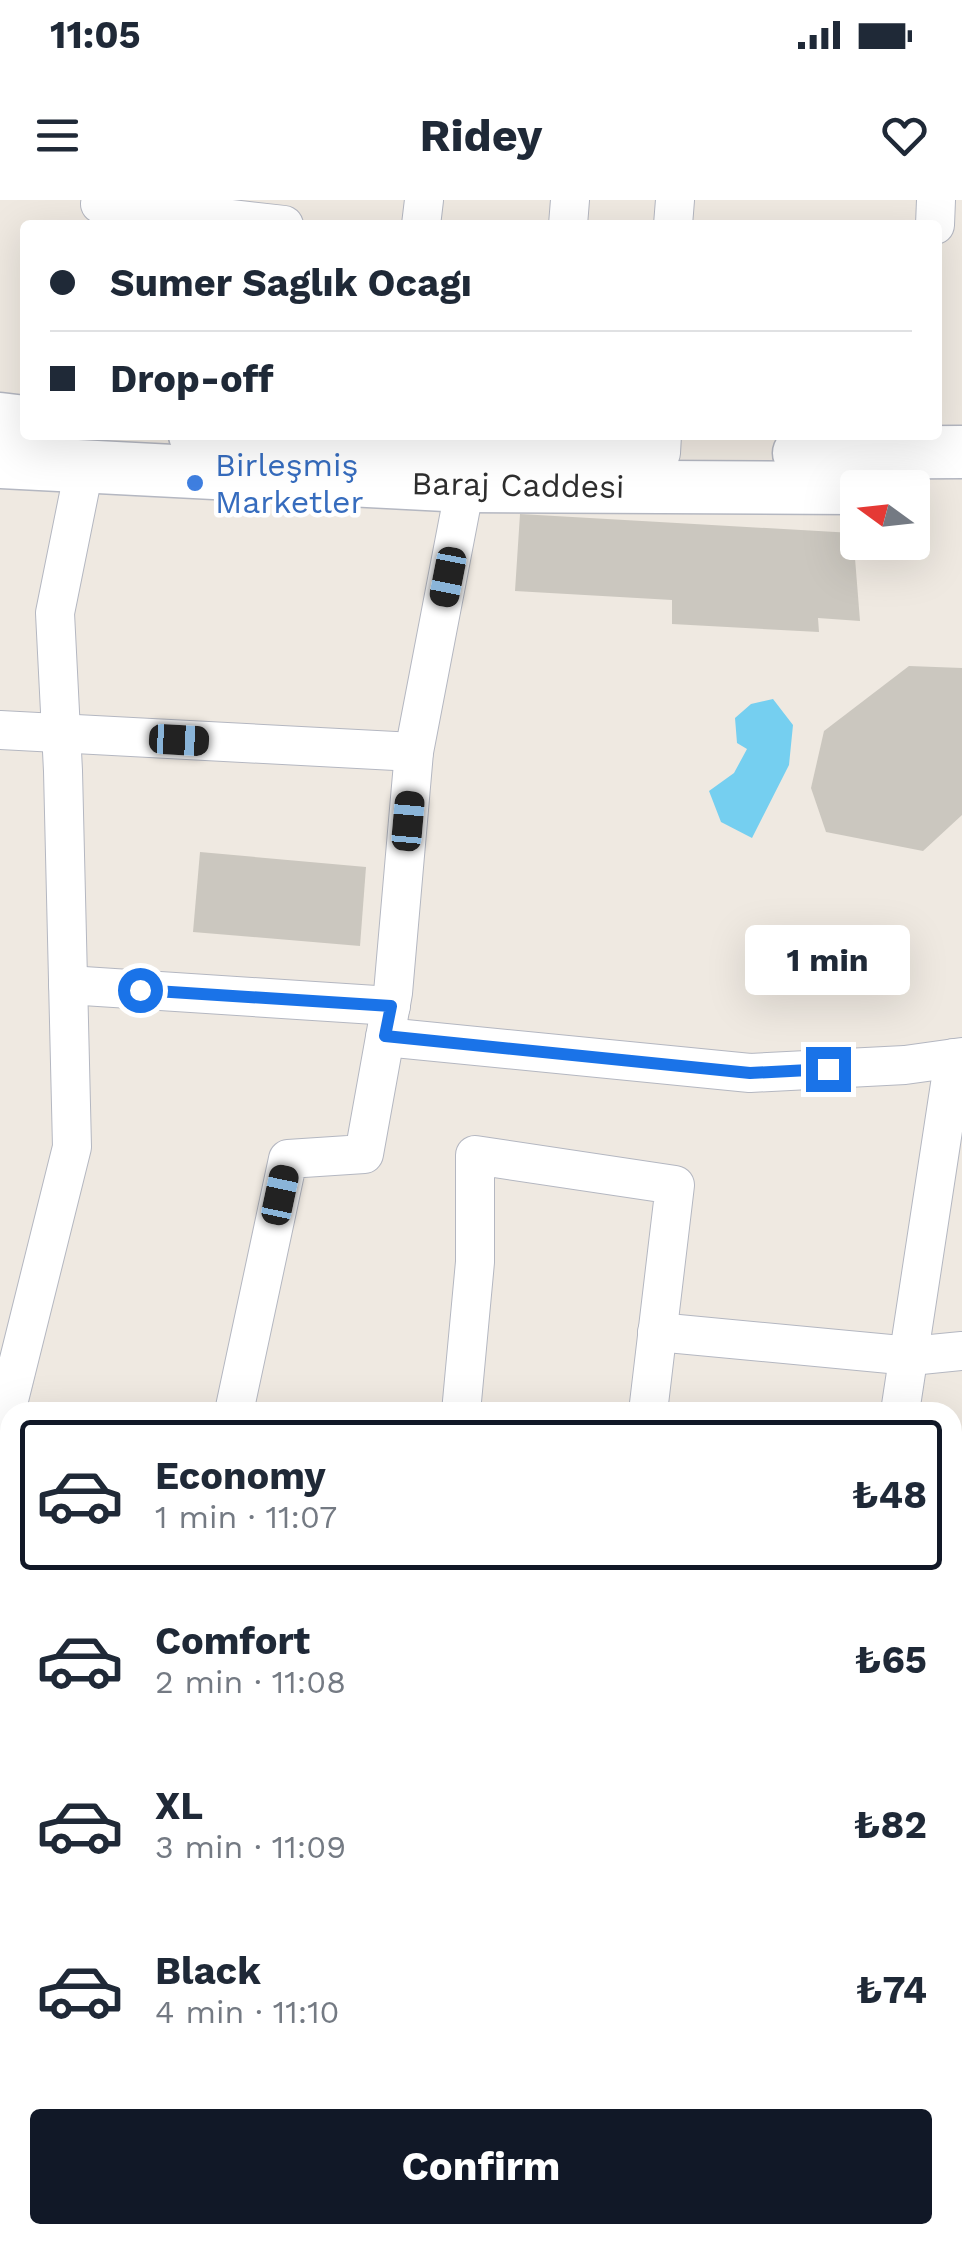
<!DOCTYPE html>
<html lang="en">
<head>
<meta charset="utf-8">
<style>
  :root { --surface:#fff; --page:#f2f2f3; --text:#1f2937; --muted:#747a83; --line:#e0e1e3; --accent:#111827 }
  body { margin:0; font-family:"Work Sans",sans-serif; background:var(--page); color:var(--text); height:100vh; display:flex; flex-direction:column; font-size:38px; white-space:nowrap }
  * { box-sizing:border-box; margin:0 }
  p { font-size:32px; color:var(--muted) }
  .icon { flex:none; width:55px; height:55px; fill:none; stroke:currentColor; stroke-width:2; stroke-linecap:round; stroke-linejoin:round }
  .map { position:relative; flex:1; overflow:hidden }
  .panel { position:absolute; left:0px; top:1202px; width:962px; height:842px; display:flex; flex-direction:column; background:var(--surface); border-radius:30px 30px 0 0; box-shadow:0 10px 40px #0002 }
  .panel>* { flex:none }
  .top-card { position:absolute; left:20px; top:20px; width:922px; height:220px; border-radius:10px; box-shadow:0 10px 40px #0002; display:grid; align-content:center; height:220px; padding:0 30px; background:var(--surface) }
  .needle { width:65px; rotate:285deg }
  .tools { position:absolute; left:840px; top:270px; display:grid; gap:20px }
  .tools a { display:grid; place-items:center; width:90px; height:90px; border-radius:10px; background:var(--surface); box-shadow:0 10px 40px #0002; font-size:50px }
  .end { position:absolute; width:45px; height:45px; margin:-22px; border:12px solid #1a73e8; background:#fff; box-shadow:0 0 0 5px #fff }
  .from { border-radius:50% }
  .bubble { position:absolute; height:70px; border-radius:10px; background:var(--surface); box-shadow:0 10px 40px #0002; font-size:32px; font-weight:700; line-height:70px; text-align:center }
  .car { position:absolute; width:30px; height:60px; margin:-30px -15px; border-radius:12px; box-shadow:0 0 8px 2px #0007; background:linear-gradient(#222 24%,#8ab4d8 0 40%,#222 0 76%,#8ab4d8 0 86%,#222 0) }
  .top-card b { display:flex; align-items:center; gap:35px; height:95px; font-size:38px }
  .top-card b+b { border-top:2px solid var(--line) }
  .top-card i { width:25px; height:25px; background:var(--text) }
  ul { padding:18px 0 0; list-style:none }
  li { display:flex; align-items:center; gap:30px; height:150px; margin:0 20px 15px; padding:0 10px; border:5px solid transparent; border-radius:10px }
  li div { flex:1 }
  li b { display:block; font-size:38px }
  li em { font-style:normal; font-weight:700 }
  li.on { border-color:var(--accent) }
  li>.icon { width:90px; height:90px; stroke-width:1.5 }
  .action { display:flex; gap:20px; margin-top:auto; padding:20px 30px }
  .action a { flex:1; height:115px; border-radius:10px; background:var(--accent); color:#fff; font-size:40px; font-weight:700; line-height:115px; text-align:center }
  .status { display:flex; justify-content:space-between; align-items:center; height:70px; padding:0 50px; background:var(--surface); direction:ltr }
  .status svg { height:28px; fill:currentColor }
  header { display:flex; justify-content:space-between; align-items:center; height:130px; padding:0 30px; background:var(--surface); font-size:45px; font-weight:700 }
  .map>svg:first-child { display:block }
</style>
</head>
<body>
<div class="status"><b>11:05</b><svg viewBox="0 0 49 12"><path d="M0 12V9h3v3zM5 12V6h3v6zM10 12V3h3v9zM15 12V0h3v12zM26 1h20v11H26zM47 4h2v5h-2z"/></svg></div>
<header><svg class="icon" aria-label="menu" viewBox="0 0 24 24"><path d="M4 6h16M4 12h16M4 18h16"/></svg>Ridey<svg class="icon" aria-label="heart" viewBox="0 0 24 24"><path d="M12 20l-8-8c-3-5 5-10 8-4 3-6 11-1 8 4z"/></svg></header>
<div class="map">
<svg width="962" height="2043" viewBox="0 0 962 2043">
  <rect width="100%" height="100%" fill="#efe9e1"/>
  <path fill="#75cff0" d="M773,499L793,525L789,565L752,638L721,622L709,591L734,573L747,549L737,543L735,518L751,504Z"/>
  <g fill="#cbc7bf">
    <path d="M520,314L853,333L860,421L818,418L819,432L672,424V400L515,391Z"/>
    <path d="M909,466L962,468V615L923,651L826,632L811,588L824,531Z"/>
    <path d="M200,652L366,667L360,746L193,732Z"/>
  </g>
  <g fill="none" stroke-linecap="round" stroke-linejoin="round">
    <defs>
      <g id="street">
        <path d="M100,4L284,25"/>
        <path d="M421,25L424,0"/>
        <path d="M568,25L570,0"/>
        <path d="M673,25L675,0"/>
        <path d="M935,25L936,0"/>
        <path d="M661,253L662,235"/>
        <path d="M0,530L414,552"/>
        <path d="M68,785L391,806"/>
        <path d="M385,837L750,873L905,865L962,857"/>
        <path d="M657,1132L911,1156L962,1151"/>
        <path d="M234,1212L288,959L364,954L393,793L414,552L465,286"/>
        <path d="M461,1212L475,1062V955L675,985L648,1212"/>
        <path d="M900,1212L954,858"/>
        <path d="M0,1236L72,947L63,571L55,413L84,269"/>
        <path d="M0,1328L10,1330"/>
        <path d="M956,1817L959,2043"/>
        <path d="M83,2035L84,2043"/>
        <path d="M281,2035L282,2043"/>
        <path d="M488,2035L489,2043"/>
        <path d="M820,2035V2043"/>
        <path d="M652,2043V2035"/>
      </g>
      <g id="secondary">
        <path d="M0,219L25,222"/>
        <path d="M195,235L401,247L631,252"/>
        <path d="M799,253L962,252"/>
        <path d="M0,262L465,286L858,288"/>
        <path d="M952,1818L962,1816"/>
        <path d="M0,1987L10,1985"/>
      </g>
    </defs>
    <use href="#street" stroke="#b4b7c1" stroke-width="40"/>
    <use href="#secondary" stroke="#b4b7c1" stroke-width="55"/>
    <use href="#street" stroke="#fff" stroke-width="38"/>
    <use href="#secondary" stroke="#fff" stroke-width="52"/>
  </g>
  <g fill="none" stroke-linecap="round" stroke-linejoin="round">
    <path stroke="#1a73e8" stroke-width="12" d="M140,790L391,806L385,836L750,873L828,869"/>
  </g>
  <circle fill="#3f7fe0" stroke="#fff" stroke-width="4" cx="195" cy="283" r="10"/>
  <g text-anchor="middle" stroke-width="9" stroke-linejoin="round" paint-order="stroke">
    <g font-size="32" fill="#366cbe" stroke="#fff" text-anchor="start">
      <text x="215" y="276">Birleşmiş<tspan x="215" dy="37">Marketler</tspan></text>
    </g>
    <g font-size="32" fill="#2e2e2e" stroke="#fff">
      <text transform="translate(518 285) rotate(1)" y="11">Baraj Caddesi</text>
    </g>
  </g>
</svg>
<div class="tools">
<a><svg class="needle" viewBox="-14 -14 28 28"><path d="M0-13l5 13h-10z" fill="#e53935"/><path d="M0 13l5-13h-10z" fill="#747a83"/></svg></a>
</div>
<i class="end from" style="left:140px;top:790px"></i>
<i class="end" style="left:828px;top:869px"></i>
<div class="bubble" style="left:745px;top:725px;width:165px">1 min</div>
<i class="car" style="left:448px;top:377px;rotate:191deg"></i>
<i class="car" style="left:179px;top:540px;rotate:93deg"></i>
<i class="car" style="left:408px;top:621px;rotate:5deg"></i>
<i class="car" style="left:280px;top:995px;rotate:12deg"></i>
<div class="top-card">
<b><i class="from"></i>Sumer Saglık Ocagı</b>
<b><i></i>Drop-off</b>
</div>
<section class="panel">
<ul>
<li class="on"><svg class="icon" aria-label="car" viewBox="0 0 24 24"><path d="M5 17H2v-5l4-1 3-4h7l3 4 3 1v5h-3M9 17h6M6 11h13"/><circle cx="7" cy="17" r="2"/><circle cx="17" cy="17" r="2"/></svg><div><b>Economy</b><p>1 min · 11:07</p></div><em>₺48</em></li>
<li><svg class="icon" aria-label="car" viewBox="0 0 24 24"><path d="M5 17H2v-5l4-1 3-4h7l3 4 3 1v5h-3M9 17h6M6 11h13"/><circle cx="7" cy="17" r="2"/><circle cx="17" cy="17" r="2"/></svg><div><b>Comfort</b><p>2 min · 11:08</p></div><em>₺65</em></li>
<li><svg class="icon" aria-label="car" viewBox="0 0 24 24"><path d="M5 17H2v-5l4-1 3-4h7l3 4 3 1v5h-3M9 17h6M6 11h13"/><circle cx="7" cy="17" r="2"/><circle cx="17" cy="17" r="2"/></svg><div><b>XL</b><p>3 min · 11:09</p></div><em>₺82</em></li>
<li><svg class="icon" aria-label="car" viewBox="0 0 24 24"><path d="M5 17H2v-5l4-1 3-4h7l3 4 3 1v5h-3M9 17h6M6 11h13"/><circle cx="7" cy="17" r="2"/><circle cx="17" cy="17" r="2"/></svg><div><b>Black</b><p>4 min · 11:10</p></div><em>₺74</em></li>
</ul>
<div class="action"><a>Confirm</a></div>
</section>
</div>
</body>
</html>
